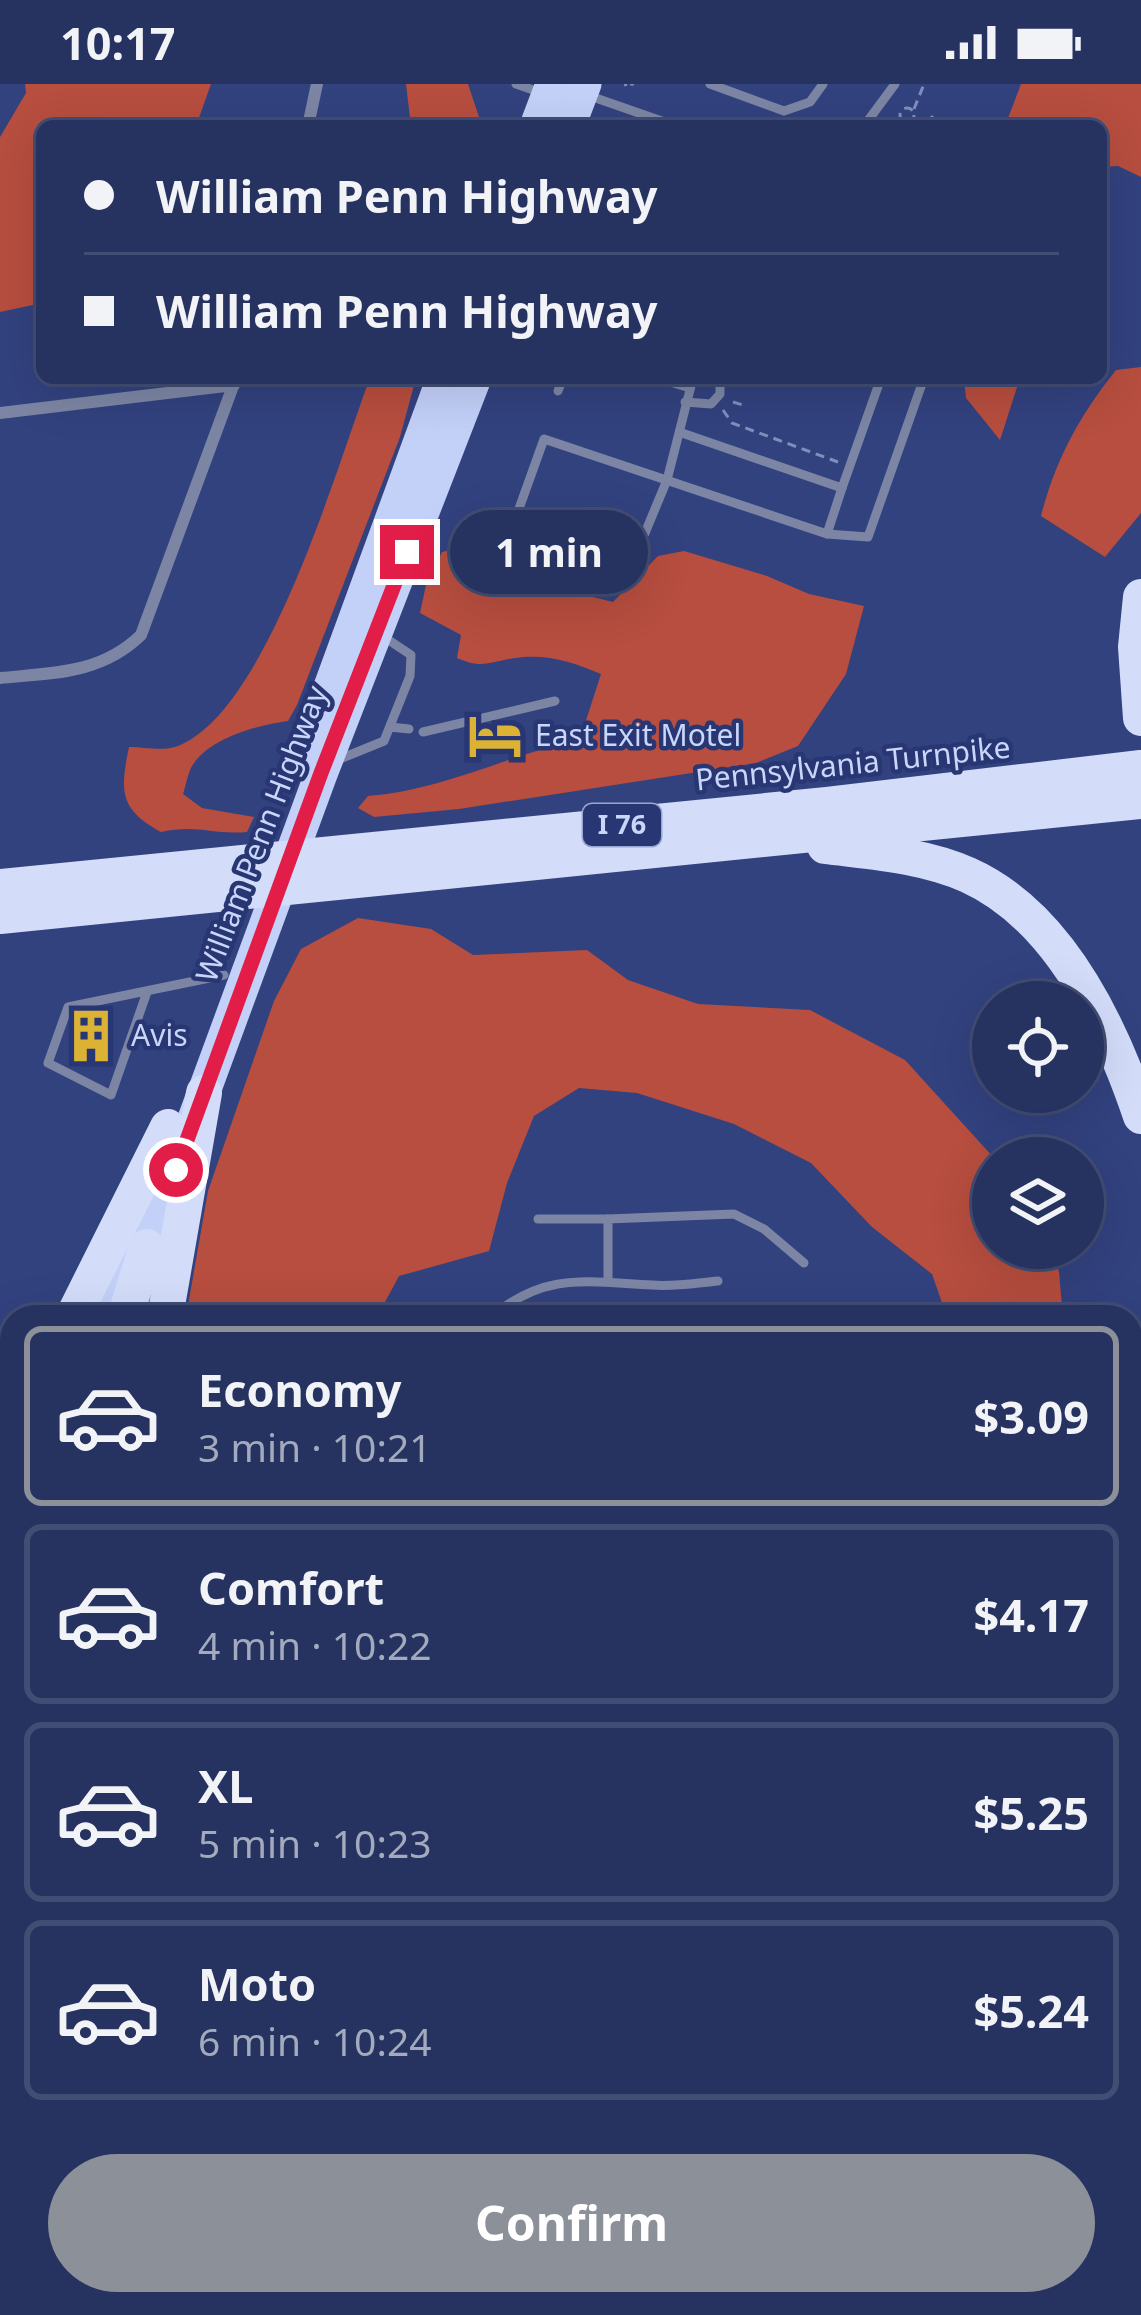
<!DOCTYPE html>
<html lang="en">
<head>
<meta charset="utf-8">
<style>
  :root { --surface:#26325f; --page:#323e68; --text:#f1f3f6; --muted:#a4aabd; --line:#424d74; --accent:#8c9099 }
  body { margin:0; font-family:"Noto Sans",sans-serif; background:var(--page); color:var(--text); height:100vh; display:flex; flex-direction:column; font-size:45px; white-space:nowrap }
  * { box-sizing:border-box; margin:0 }
  p { font-size:39px; color:var(--muted) }
  .icon { flex:none; width:66px; height:66px; fill:none; stroke:currentColor; stroke-width:2; stroke-linecap:round; stroke-linejoin:round }
  .map { position:relative; flex:1; overflow:hidden }
  .details { position:absolute; left:0px; top:1221px; width:1143px; height:1011px; display:flex; flex-direction:column; background:var(--surface); border-radius:36px 36px 0 0; box-shadow:0 12px 48px #0002,0 0 0 3px var(--line) }
  .details>* { flex:none }
  .hud { position:absolute; left:36px; top:36px; width:1071px; height:264px; border-radius:18px; box-shadow:0 12px 48px #0002,0 0 0 3px var(--line); display:grid; align-content:center; height:264px; padding:0 48px; background:var(--surface) }
  .controls { position:absolute; left:972px; top:897px; display:grid; gap:24px }
  .controls a { display:grid; place-items:center; width:132px; height:132px; border-radius:50%; background:var(--surface); box-shadow:0 12px 48px #0002,0 0 0 3px var(--line); font-size:60px }
  .end { position:absolute; width:54px; height:54px; margin:-27px; border:15px solid #e11d48; background:#fff; box-shadow:0 0 0 6px #fff }
  .from { border-radius:50% }
  .bubble { position:absolute; height:84px; border-radius:42px; background:var(--surface); box-shadow:0 12px 48px #0002,0 0 0 3px var(--line); font-size:39px; font-weight:700; line-height:84px; text-align:center }
  .hud b { display:flex; align-items:center; gap:42px; height:114px; font-size:45px }
  .hud b+b { border-top:3px solid var(--line) }
  .hud i { width:30px; height:30px; background:var(--text) }
  ul { padding:21px 0 0; list-style:none }
  li { display:flex; align-items:center; gap:36px; height:180px; margin:0 24px 18px; padding:0 24px; border:6px solid var(--line); border-radius:18px }
  li div { flex:1 }
  li b { display:block; font-size:45px }
  li em { font-style:normal; font-weight:700 }
  li.active { border-color:var(--accent) }
  li>.icon { width:108px; height:108px; stroke-width:1.5 }
  .primary-button { display:flex; gap:24px; margin-top:auto; padding:24px 48px }
  .primary-button a { flex:1; height:138px; border-radius:72px; background:var(--accent); color:#fff; font-size:48px; font-weight:700; line-height:138px; text-align:center }
  .status { display:flex; justify-content:space-between; align-items:center; height:84px; padding:0 60px; background:var(--surface); direction:ltr }
  .status svg { height:33px; fill:currentColor }
  .map>svg:first-child { display:block }
</style>
</head>
<body>
<div class="status"><b>10:17</b><svg viewBox="0 0 49 12"><path d="M0 12V9h3v3zM5 12V6h3v6zM10 12V3h3v9zM15 12V0h3v12zM26 1h20v11H26zM47 4h2v5h-2z"/></svg></div>
<div class="map">
<svg width="1141" height="2231" viewBox="0 0 1141 2231">
  <rect width="100%" height="100%" fill="#32427f"/>
  <g fill="#b74e3f">
    <path d="M25,0H211L196,42H42V219L0,228V53L26,9Z"/>
    <path d="M406,0H468L482,42H411Z"/>
    <path d="M1021,0H1141V93L1118,82L1101,83V42H1005Z"/>
    <path d="M1141,283V429L1105,473L1041,432C1055,376 1080,331 1116,286Z"/>
    <path d="M370,294H416L400,353L297,621L288,637C258,641 209,654 192,682C188,689 186,701 183,710L202,724L254,733L247,748C212,751 197,740 161,748C119,725 120,707 129,663C142,663 162,667 175,663C266,633 337,381 370,294Z"/>
    <path d="M964,294H1020L1000,356L966,314Z"/>
    <path d="M459,464L504,491L613,518L658,472L684,467L767,492L809,510L864,522L846,590L798,662L756,679L459,725L374,733L358,724L368,712C440,707 509,671 580,655L601,590C575,579 552,571 524,573C495,575 485,587 457,574L461,551L420,529L426,501L442,468Z"/>
    <path d="M358,834L431,845L473,871L587,866L628,896L698,920L810,926L905,976L994,1074L993,1164H1051L1059,1188L1063,1233H947L932,1190L872,1143L811,1079L734,1040L637,1009L579,1004L534,1032L507,1099L489,1167L399,1192L377,1233H186L208,1107L274,917L301,865Z"/>
    <path d="M10,1903L12,2060L0,2083V1904Z"/>
  </g>
  <g fill="none" stroke-linecap="round" stroke-linejoin="round">
    <g stroke="#808ebe" stroke-width="3" stroke-dasharray="9 6" stroke-linecap="butt">
      <path d="M630,0H634"/>
      <path d="M624,1L627,0"/>
      <circle cx="907" cy="31" r="7"/>
      <path d="M914,25L924,0"/>
      <path d="M905,42L907,39L925,41L933,32"/>
      <path d="M733,318L743,321"/>
      <path d="M723,326L732,339L838,378"/>
    </g>
    <g stroke="#7c86a4" stroke-width="9">
      <path d="M516,0L542,9"/>
      <path d="M710,0L784,27L810,18L823,0"/>
      <path d="M590,12L676,42"/>
      <path d="M864,42L895,0"/>
      <path d="M657,294L690,304"/>
      <path d="M558,307L563,294"/>
      <path d="M685,318L711,320L720,310V294"/>
      <path d="M682,349L842,404L881,294"/>
      <path d="M610,447L633,453L645,449L667,396L693,294"/>
      <path d="M645,449L626,472L597,491L506,461L544,355L827,450L842,404"/>
      <path d="M827,450L868,453L924,294"/>
      <path d="M390,643L409,645"/>
      <path d="M423,648L555,617"/>
      <path d="M335,677L384,657L410,592L411,571L381,551"/>
      <path d="M147,908L111,1011L48,979L68,923L224,891"/>
      <path d="M538,1135H608"/>
      <path d="M608,1196V1135L734,1130L764,1145L804,1179"/>
      <path d="M491,1233C546,1187 588,1198 652,1201C674,1203 696,1199 718,1197"/>
      <path d="M1131,1794L1141,1789"/>
      <path d="M210,2220V2231"/>
      <path d="M782,2220L807,2231"/>
      <path d="M86,2231L97,2223L116,2220"/>
      <path d="M966,2231L970,2220"/>
    </g>
    <g stroke="#7c86a4" stroke-width="12">
      <path d="M308,42L317,0"/>
      <path d="M0,329L234,301"/>
      <path d="M0,594C53,589 101,590 141,551L236,294"/>
      <path d="M1131,2018L1141,2021"/>
      <path d="M252,2220V2231"/>
    </g>
    <g stroke="#b3c4f5" stroke-width="30">
      <path d="M1131,1948L1141,1941"/>
      <path d="M711,2231L728,2220"/>
    </g>
    <g stroke="#c3d0f8" stroke-width="33">
      <path d="M536,42L552,0"/>
      <path d="M569,42L585,0"/>
      <path d="M304,674L443,294"/>
      <path d="M138,1187L321,690L475,294"/>
      <path d="M98,1233L127,1156"/>
      <path d="M0,1500L12,1468"/>
      <path d="M0,1549L12,1517"/>
    </g>
    <g stroke="#d3ddfa" stroke-width="36">
      <path d="M1141,513L1136,563L1141,634"/>
      <path d="M825,762C873,768 923,771 968,791C1059,832 1111,943 1141,1032"/>
      <path d="M0,803L827,721L1141,684"/>
      <path d="M0,832L1141,717"/>
      <path d="M73,1233L168,1043"/>
      <path d="M125,1233L147,1163"/>
      <path d="M165,1233L204,1009"/>
      <path d="M0,1351L12,1335"/>
      <path d="M1131,1528L1141,1519"/>
      <path d="M1131,1572L1141,1565"/>
      <path d="M0,1685L12,1684"/>
      <path d="M0,2145L12,2130"/>
      <path d="M0,2218L12,2200"/>
    </g>
  </g>
  <g fill="none" stroke-linecap="round" stroke-linejoin="round">
    <path stroke="#e11d48" stroke-width="15" d="M176,1086L321,689L407,468"/>
  </g>
  <defs>
    <symbol id="hotel-bare" viewBox="-9 -9 18 18"><path d="M-6-4.5h1.5V1H6V5H4.5V3h-9V5H-6ZM-4 0a1.8 1.8 0 1 1 3.6 0ZM.5 0V-2.5h3Q6-2.5 6 0Z" fill="#dbb233" stroke="#283773" stroke-width="2.5" paint-order="stroke"/></symbol>
    <symbol id="building-bare" viewBox="-9 -9 18 18"><path d="M-4-6H4V6H1V3H-1V6H-4ZM-2.5-4.3h1.7v1.8h-1.7ZM.8-4.3h1.7v1.8H.8ZM-2.5-1h1.7V.8h-1.7ZM.8-1h1.7V.8H.8Z" fill="#dbb233" stroke="#283773" stroke-width="2.5" paint-order="stroke"/></symbol>
  </defs>
  <g fill-rule="evenodd">
    <use href="#hotel-bare" x="457" y="614" width="76" height="76"/>
    <use href="#building-bare" x="53" y="914" width="76" height="76"/>
  </g>
  <g text-anchor="middle" stroke-width="9" stroke-linejoin="round" paint-order="stroke">
    <rect fill="#283773" stroke="#99a6d2" stroke-width="3" x="583" y="720" width="78" height="42" rx="9"/>
    <g font-size="27" font-weight="bold" fill="#c9d6fa">
      <text x="622" y="750">I 76</text>
    </g>
    <g font-size="30" fill="#c9d6fa" stroke="#283773" text-anchor="start">
      <text x="535" y="662">East Exit Motel</text>
      <text x="131" y="962">Avis</text>
    </g>
    <g font-size="30" fill="#c9d6fa" stroke="#283773">
      <text transform="translate(853 680) rotate(-6)" y="10">Pennsylvania Turnpike</text>
      <text transform="translate(262 750) rotate(-69)" y="10">William Penn Highway</text>
    </g>
  </g>
</svg>
<div class="controls">
<a><svg class="icon" aria-label="locate" viewBox="0 0 24 24"><circle cx="12" cy="12" r="6"/><path d="M12 2v4M12 18v4M2 12h4M18 12h4"/></svg></a>
<a><svg class="icon" aria-label="layers" viewBox="0 0 24 24"><path d="M12 4l9 5-9 5-9-5zM3 14l9 5 9-5"/></svg></a>
</div>
<i class="end from" style="left:176px;top:1086px"></i>
<i class="end" style="left:407px;top:468px"></i>
<div class="bubble" style="left:450px;top:426px;width:198px">1 min</div>
<div class="hud">
<b><i class="from"></i>William Penn Highway</b>
<b><i></i>William Penn Highway</b>
</div>
<section class="details">
<ul>
<li class="active"><svg class="icon" aria-label="car" viewBox="0 0 24 24"><path d="M5 17H2v-5l4-1 3-4h7l3 4 3 1v5h-3M9 17h6M6 11h13"/><circle cx="7" cy="17" r="2"/><circle cx="17" cy="17" r="2"/></svg><div><b>Economy</b><p>3 min · 10:21</p></div><em>$3.09</em></li>
<li><svg class="icon" aria-label="car" viewBox="0 0 24 24"><path d="M5 17H2v-5l4-1 3-4h7l3 4 3 1v5h-3M9 17h6M6 11h13"/><circle cx="7" cy="17" r="2"/><circle cx="17" cy="17" r="2"/></svg><div><b>Comfort</b><p>4 min · 10:22</p></div><em>$4.17</em></li>
<li><svg class="icon" aria-label="car" viewBox="0 0 24 24"><path d="M5 17H2v-5l4-1 3-4h7l3 4 3 1v5h-3M9 17h6M6 11h13"/><circle cx="7" cy="17" r="2"/><circle cx="17" cy="17" r="2"/></svg><div><b>XL</b><p>5 min · 10:23</p></div><em>$5.25</em></li>
<li><svg class="icon" aria-label="car" viewBox="0 0 24 24"><path d="M5 17H2v-5l4-1 3-4h7l3 4 3 1v5h-3M9 17h6M6 11h13"/><circle cx="7" cy="17" r="2"/><circle cx="17" cy="17" r="2"/></svg><div><b>Moto</b><p>6 min · 10:24</p></div><em>$5.24</em></li>
</ul>
<div class="primary-button"><a>Confirm</a></div>
</section>
</div>
</body>
</html>
